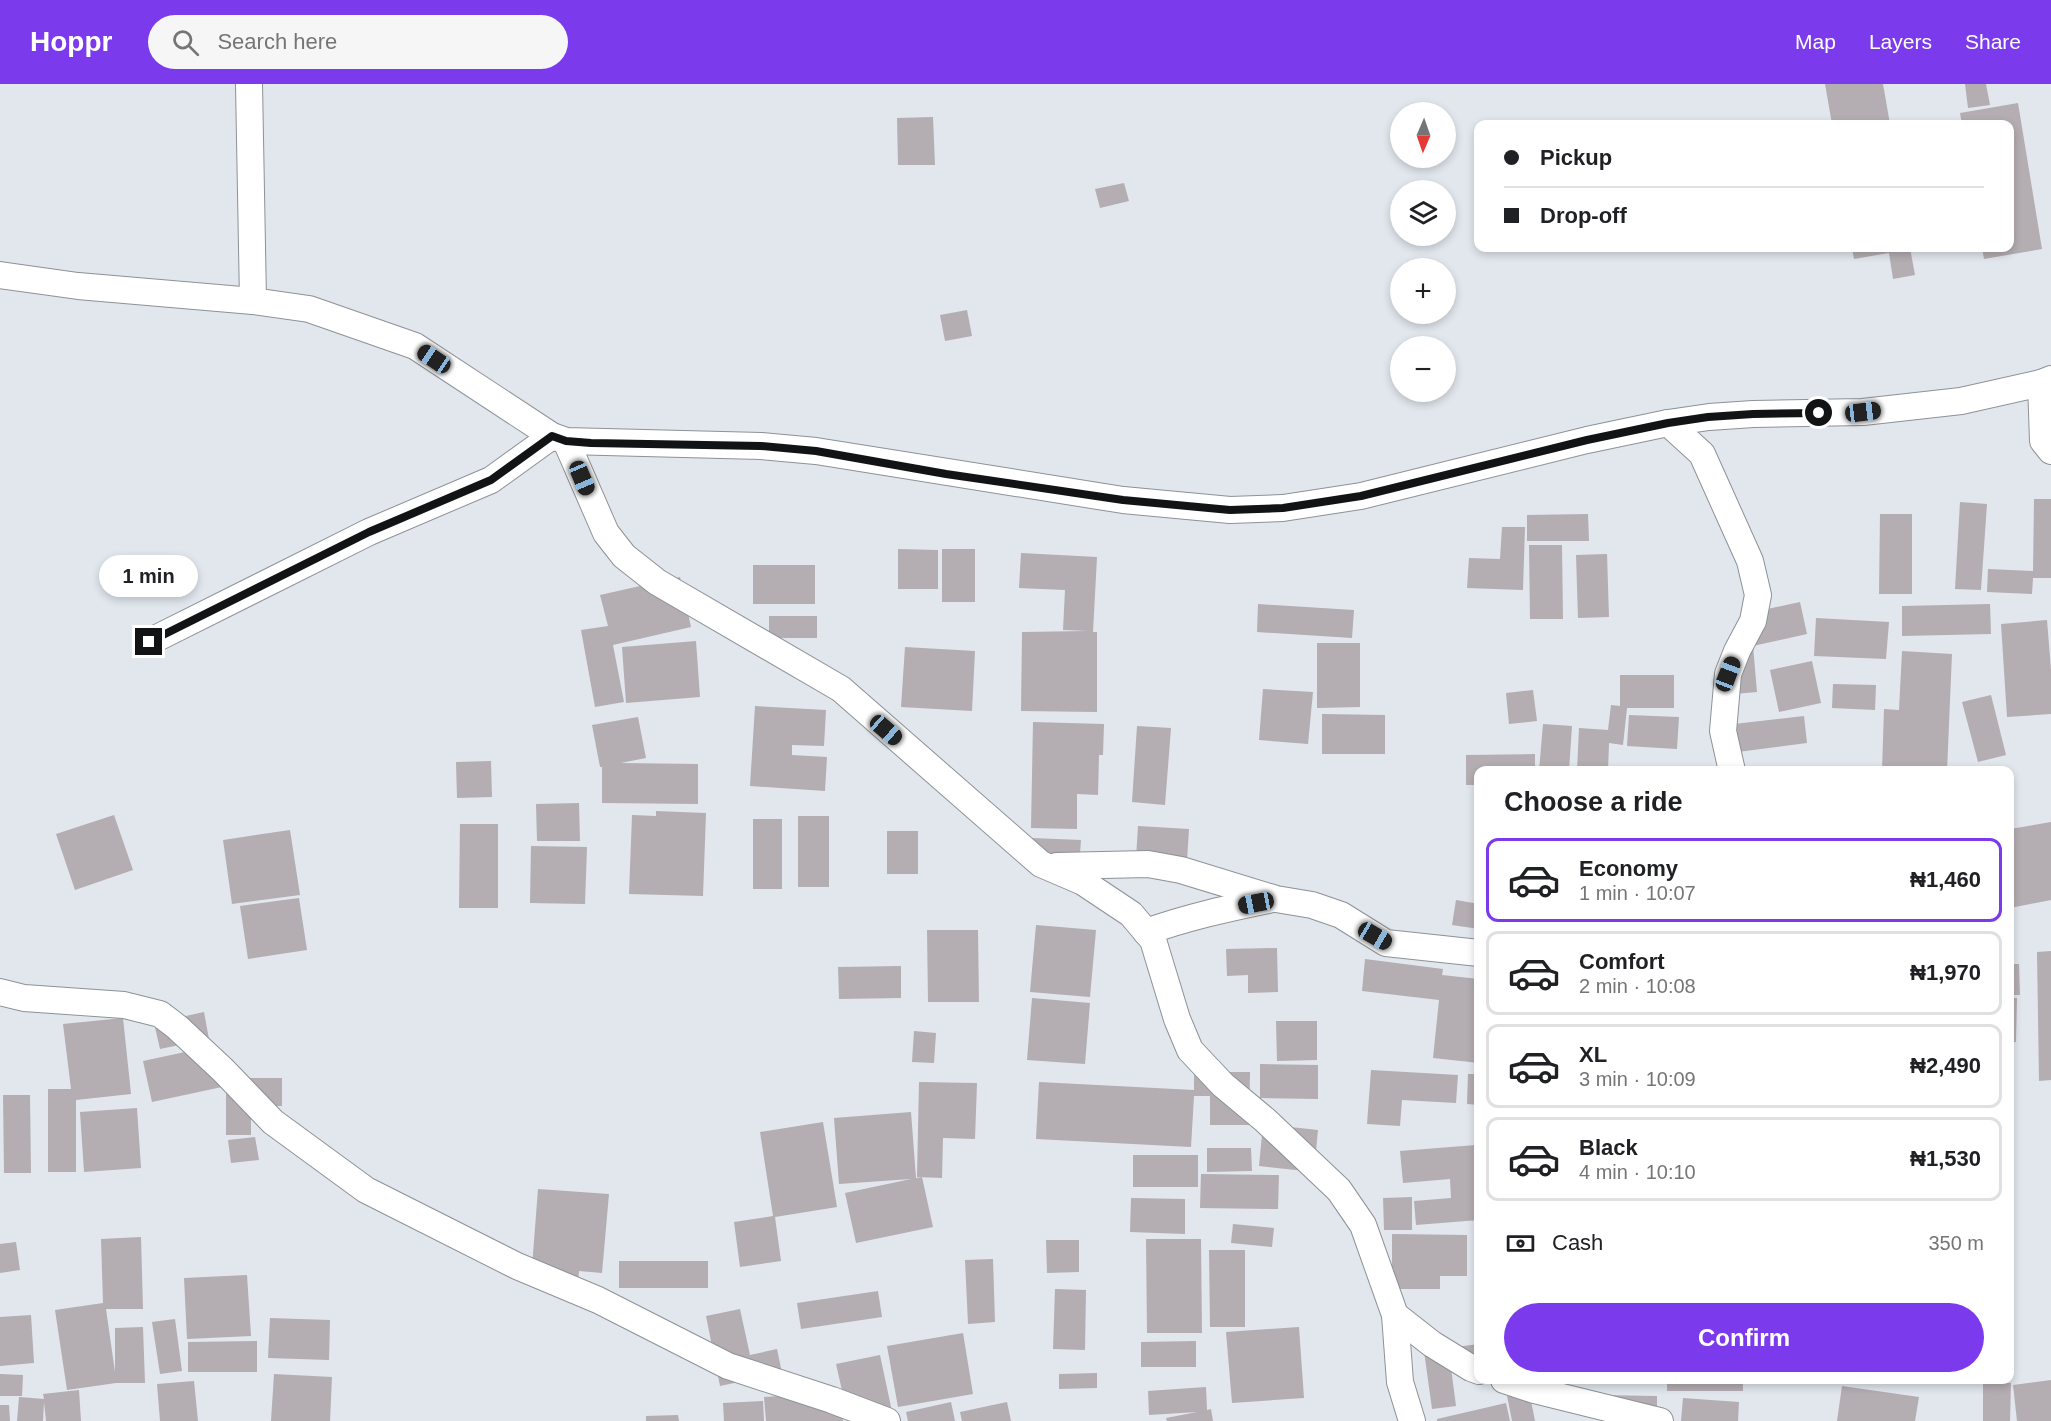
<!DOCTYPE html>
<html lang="en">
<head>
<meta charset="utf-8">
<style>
  :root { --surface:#fff; --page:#f6f6f6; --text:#202124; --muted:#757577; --line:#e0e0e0; --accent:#7c3aed }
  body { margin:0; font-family:Arial,sans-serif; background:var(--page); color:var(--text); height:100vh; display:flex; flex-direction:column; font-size:22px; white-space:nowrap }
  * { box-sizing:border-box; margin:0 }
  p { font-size:20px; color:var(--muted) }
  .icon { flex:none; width:33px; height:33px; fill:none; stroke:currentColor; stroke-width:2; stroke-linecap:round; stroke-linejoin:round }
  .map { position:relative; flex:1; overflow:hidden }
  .sheet { position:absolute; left:1474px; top:682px; width:540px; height:618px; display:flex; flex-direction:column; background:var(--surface); border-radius:12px; box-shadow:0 3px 9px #0003 }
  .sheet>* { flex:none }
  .banner { position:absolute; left:1474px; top:36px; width:540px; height:132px; border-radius:12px; box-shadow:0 3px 9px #0003; display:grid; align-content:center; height:132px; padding:0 30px; background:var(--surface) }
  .needle { width:39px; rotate:182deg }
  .buttons { position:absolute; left:1390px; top:18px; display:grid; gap:12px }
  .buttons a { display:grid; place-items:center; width:66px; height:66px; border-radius:50%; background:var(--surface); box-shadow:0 3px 9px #0003; font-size:30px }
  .end { position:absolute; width:27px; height:27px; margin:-14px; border:8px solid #111315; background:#fff; box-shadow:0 0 0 3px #fff }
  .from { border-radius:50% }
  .bubble { position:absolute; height:42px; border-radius:21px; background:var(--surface); box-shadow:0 3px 9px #0003; font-size:20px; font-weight:600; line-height:42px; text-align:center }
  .car { position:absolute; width:18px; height:36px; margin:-18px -9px; border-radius:8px; box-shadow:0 0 4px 2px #0007; background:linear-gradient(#222 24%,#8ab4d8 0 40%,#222 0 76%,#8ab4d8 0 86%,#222 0) }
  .banner b { display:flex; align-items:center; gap:21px; height:57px; font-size:22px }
  .banner b+b { border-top:2px solid var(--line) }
  .banner i { width:15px; height:15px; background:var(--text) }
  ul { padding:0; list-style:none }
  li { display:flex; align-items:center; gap:18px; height:84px; margin:0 12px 9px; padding:0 18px; border:3px solid var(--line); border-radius:12px }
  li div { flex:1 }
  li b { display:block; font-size:22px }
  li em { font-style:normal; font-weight:600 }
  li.selected { border-color:var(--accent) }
  li>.icon { width:54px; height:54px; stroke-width:1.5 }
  h2 { padding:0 30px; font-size:27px; line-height:72px }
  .pay { display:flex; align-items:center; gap:15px; height:66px; padding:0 30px; font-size:22px }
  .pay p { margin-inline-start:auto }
  .primary-button { display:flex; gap:12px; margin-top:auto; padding:12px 30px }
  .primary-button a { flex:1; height:69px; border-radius:36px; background:var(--accent); color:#fff; font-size:24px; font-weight:600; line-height:69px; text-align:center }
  header { display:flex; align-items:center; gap:36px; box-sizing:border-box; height:84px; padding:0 30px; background:var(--accent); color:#fff }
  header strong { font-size:28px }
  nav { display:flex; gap:33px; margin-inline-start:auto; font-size:21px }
  .search { width:420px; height:54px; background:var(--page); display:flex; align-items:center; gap:15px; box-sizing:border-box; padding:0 21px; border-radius:33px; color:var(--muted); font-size:22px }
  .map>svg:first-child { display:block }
</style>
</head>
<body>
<header>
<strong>Hoppr</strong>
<div class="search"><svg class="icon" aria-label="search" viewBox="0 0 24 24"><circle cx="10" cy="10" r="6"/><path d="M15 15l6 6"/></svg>Search here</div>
<nav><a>Map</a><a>Layers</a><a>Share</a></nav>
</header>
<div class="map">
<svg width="2051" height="1337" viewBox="0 0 2051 1337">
  <rect width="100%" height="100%" fill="#e1e7ed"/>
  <g fill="#b4adb2">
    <path d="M1825,0H1883L1890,40H1832Z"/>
    <path d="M1965,0H1986L1990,21L1968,24Z"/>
    <path d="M2018,19L2042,165L1984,175L1982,164H2010V40H1962L1960,29Z"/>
    <path d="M933,33L935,81H898L897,34Z"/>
    <path d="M1124,99L1129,117L1100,124L1095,105Z"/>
    <path d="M1852,164H1910L1915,191L1893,195L1889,169L1854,175Z"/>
    <path d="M967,226L972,252L945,257L940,231Z"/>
    <path d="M2034,415H2051V494H2033L2032,510L1987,508L1988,485L2033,487Z"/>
    <path d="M1960,418L1987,420L1981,506L1955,505Z"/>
    <path d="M1588,430L1589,457H1527V431Z"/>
    <path d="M1880,430H1912V510H1879Z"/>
    <path d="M1502,443H1525L1523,506L1467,504L1469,474L1500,475Z"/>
    <path d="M1529,461H1562L1563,535H1530Z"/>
    <path d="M898,465L938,466V505H898Z"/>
    <rect x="942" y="465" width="33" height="53"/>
    <path d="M1021,469L1097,473L1093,548H1097V628L1021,627L1022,548L1088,547L1063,546L1065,506L1019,504Z"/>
    <path d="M1607,470L1609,533L1578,534L1576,471Z"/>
    <rect x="753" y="481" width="62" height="39"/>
    <path d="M680,493L691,543L613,561L624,618L595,623L581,546L608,542L600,511Z"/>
    <path d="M1800,518L1807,550L1753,562L1757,608L1735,610L1747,562L1740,531Z"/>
    <path d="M1258,520L1354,526L1352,554L1257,548Z"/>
    <path d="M1990,520L1991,550L1902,552V522Z"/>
    <rect x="769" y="532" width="48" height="22"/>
    <path d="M1816,534L1889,538L1886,575L1814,572Z"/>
    <path d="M2047,536L2051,586V630L2007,633L2001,540Z"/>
    <path d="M696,557L700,613L626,619L622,563Z"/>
    <path d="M1317,559H1360V623L1317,624Z"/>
    <path d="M905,563L975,567L972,627L901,623Z"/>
    <path d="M1902,567L1952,570L1947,687H1882L1884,625L1899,626Z"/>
    <path d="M1812,577L1821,619L1779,628L1770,586Z"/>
    <path d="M1620,591H1674V624H1627L1623,661L1609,659L1608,687H1577L1579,644L1608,646L1611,621L1620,622Z"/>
    <path d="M1833,600L1876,601L1875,626L1832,624Z"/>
    <path d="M1263,605L1313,608L1308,660L1259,656Z"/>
    <path d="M1533,606L1537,637L1509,640L1506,609Z"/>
    <path d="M1991,611L2006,671L1978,678L1962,618Z"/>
    <path d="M755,622L826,626L824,662L792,661V671L827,673L825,707L750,702Z"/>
    <path d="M1322,630L1385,631V670H1322Z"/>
    <path d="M1629,631L1679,633L1677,665L1627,662Z"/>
    <path d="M1804,632L1807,659L1738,668L1734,640Z"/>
    <path d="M638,633L646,674L621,679L698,680V720L602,719V683H600L592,641Z"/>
    <path d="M1033,638L1104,640L1103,671H1099L1098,711L1077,710V745L1031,744Z"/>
    <path d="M1543,640L1572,642L1569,687H1539Z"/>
    <path d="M1137,642L1171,644L1165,721L1132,718Z"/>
    <path d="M1535,670V687H1479V701H1466V671Z"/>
    <path d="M491,677L492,713L457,714L456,678Z"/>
    <path d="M579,719L580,757H537L536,720Z"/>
    <path d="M656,727L706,729L703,812L629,810L632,731L656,732Z"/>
    <path d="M114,731L133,786L75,806L56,750Z"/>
    <rect x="798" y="732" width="31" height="71"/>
    <rect x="753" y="735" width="29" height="70"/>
    <path d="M2051,738V816L2010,824V745Z"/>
    <path d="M460,740H498V824H459Z"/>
    <path d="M1138,742L1189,745L1186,793L1135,790Z"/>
    <path d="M290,746L300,811L232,820L223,756Z"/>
    <rect x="887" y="747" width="31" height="43"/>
    <path d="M1032,754L1081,756L1079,783L1031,781Z"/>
    <path d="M531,762L587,763L585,820L530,819Z"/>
    <path d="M299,814L307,866L248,875L240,822Z"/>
    <path d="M1456,816L1479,820V845L1452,841Z"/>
    <path d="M1036,841L1096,846L1090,913L1030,908Z"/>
    <path d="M927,846H978L979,918H928Z"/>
    <path d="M1277,864L1278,908L1248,909V891L1227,892L1226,865Z"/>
    <path d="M2051,867V996L2039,997L2037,868Z"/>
    <path d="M1365,875L1443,885L1442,891L1479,895V979L1433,974L1439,916L1362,907Z"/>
    <path d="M2010,880H2019L2020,911H2010Z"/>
    <path d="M901,882V914L839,915L838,883Z"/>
    <path d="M1032,914L1090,919L1085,980L1027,976Z"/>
    <path d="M2010,914H2017L2016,958H2010Z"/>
    <path d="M204,928L209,955L160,965L154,939Z"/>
    <path d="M123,934L131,1010L76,1016V1088H48V1005H71L63,940Z"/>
    <path d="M1276,937H1317V976L1277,977Z"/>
    <path d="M914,947L936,949L934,979L912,978Z"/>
    <path d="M213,962L222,1003L152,1018L143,977Z"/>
    <path d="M1260,980L1318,981V1015L1260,1014Z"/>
    <path d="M1371,986L1458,991L1456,1019L1402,1016L1400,1042L1367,1040Z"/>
    <path d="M1194,988H1250L1249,1041H1210V1012H1194L1191,1063L1036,1055L1039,998L1194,1006Z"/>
    <path d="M1468,990H1479V1021L1467,1020Z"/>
    <path d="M226,994H282V1022H251V1051H226Z"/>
    <path d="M919,998L977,999L975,1055L943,1054L942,1094L917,1093Z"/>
    <path d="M3,1011H30L31,1089H4Z"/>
    <path d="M137,1024L141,1084L84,1088L80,1028Z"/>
    <path d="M911,1028L916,1094L922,1093L933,1143L856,1159L845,1109L911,1095L839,1100L834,1034Z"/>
    <path d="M823,1038L837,1123L775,1133L781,1177L740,1183L734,1138L773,1132L760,1048Z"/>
    <path d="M1263,1040L1318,1046L1314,1088L1259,1082Z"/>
    <path d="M255,1053L259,1076L231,1079L228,1056Z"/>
    <path d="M1476,1061L1479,1094V1136L1416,1141L1414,1117L1451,1114L1450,1095L1403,1099L1400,1067Z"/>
    <path d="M1207,1064H1251L1252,1087L1207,1088Z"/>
    <rect x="1133" y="1071" width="65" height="32"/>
    <path d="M1201,1090L1279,1091L1278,1125L1200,1124Z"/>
    <path d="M538,1105L609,1110L602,1189L579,1187L578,1199L531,1196Z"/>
    <path d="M1412,1113V1146H1384L1383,1114Z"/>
    <path d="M1131,1114L1185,1115V1150L1130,1148Z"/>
    <path d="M1233,1140L1274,1144L1272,1163L1231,1159Z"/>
    <path d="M1392,1150L1467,1151V1192H1440V1205H1392Z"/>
    <path d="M141,1153L143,1225H106L115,1288V1244L143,1243L145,1299H116L67,1306L55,1226L103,1219L101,1155Z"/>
    <path d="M1146,1155H1201L1202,1249H1147Z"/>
    <path d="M1046,1156H1079V1188L1047,1189Z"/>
    <path d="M16,1158L20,1186L0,1189V1160Z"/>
    <path d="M1209,1166H1245V1243H1210Z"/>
    <path d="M993,1175L995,1238L968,1240L965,1176Z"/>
    <rect x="619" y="1177" width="89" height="27"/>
    <path d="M247,1191L251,1252L187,1255L184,1194Z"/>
    <path d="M1055,1205L1086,1206L1085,1266L1053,1265Z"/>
    <path d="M878,1207L882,1233L801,1245L797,1219Z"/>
    <path d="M740,1225L750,1271L777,1265L782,1289L720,1302L706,1232Z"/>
    <path d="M31,1231L34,1279L0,1282V1233Z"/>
    <path d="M270,1234L330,1236L329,1276L268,1274Z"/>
    <path d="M175,1235L182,1287L160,1290L152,1238Z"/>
    <path d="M1299,1243L1304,1314L1232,1319L1226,1248Z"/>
    <path d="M963,1249L973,1310L898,1323L887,1262Z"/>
    <path d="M257,1257V1288H188V1258Z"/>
    <path d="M1196,1257V1283H1141V1258Z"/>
    <path d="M1479,1260V1281L1451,1284L1456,1322L1432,1325L1424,1267Z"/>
    <path d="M880,1271L894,1337H849L836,1280Z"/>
    <path d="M1097,1289V1304L1059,1305V1290Z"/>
    <path d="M0,1290L23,1291L22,1312H0Z"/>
    <path d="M274,1290L332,1293L330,1337H271Z"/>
    <path d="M1504,1296H1527L1535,1337H1512Z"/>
    <rect x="1667" y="1296" width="76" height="11"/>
    <path d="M2051,1296V1337H2017L2013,1301Z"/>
    <path d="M194,1297L198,1337H160L157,1300Z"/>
    <path d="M1983,1299H2011L2010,1337H1983Z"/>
    <path d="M1842,1302L1919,1313L1915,1337H1837Z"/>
    <path d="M1206,1303L1207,1326L1211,1325L1213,1337H1167L1166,1334L1197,1328L1149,1331L1148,1307Z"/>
    <path d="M79,1306L81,1337H46L44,1318L43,1337H17L19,1313L44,1315L43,1310Z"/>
    <path d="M840,1308L843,1337H766L764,1313Z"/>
    <path d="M1601,1311L1657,1312V1337H1601Z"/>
    <path d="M1683,1314L1739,1318L1738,1337H1681Z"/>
    <path d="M763,1317L764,1337H724L723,1319Z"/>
    <path d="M951,1318L955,1337H908L906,1328Z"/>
    <path d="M1007,1318L1011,1337H962L960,1328Z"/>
    <path d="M1506,1319L1510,1337H1437V1335Z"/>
    <path d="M0,1321H9L10,1337H0Z"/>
    <path d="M678,1331L679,1337H646V1332Z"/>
  </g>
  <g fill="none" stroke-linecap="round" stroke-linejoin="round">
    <defs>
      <g id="minor">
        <path d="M249,0L253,217"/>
        <path d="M0,191L78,202L253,217L309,225L415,262L552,352L566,357L761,362L816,367L1123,416L1230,426L1283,424L1361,412L1587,356L1668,339L1709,333L1753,330L1863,328L1961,317L2041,299L2051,295"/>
        <path d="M2041,299L2043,357L2051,367"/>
        <path d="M1668,339L1702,370L1750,477L1758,511L1753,537L1737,567L1728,590L1723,647L1732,687"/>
        <path d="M566,357L606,449L624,472L657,498L841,605L1041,780L1083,798L1131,830L1153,856L1177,935L1190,966L1223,1001L1265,1036L1339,1106L1363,1141L1395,1231L1432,1260L1471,1284L1479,1287"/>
        <path d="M149,558L369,448L491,396L552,352"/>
        <path d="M1057,782L1148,780L1181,786L1276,815L1312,821L1341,831L1386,859L1479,869"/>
        <path d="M1146,848C1188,833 1229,824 1273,815"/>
        <path d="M0,908L24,914L124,921L160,930L177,943L223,986L273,1038L366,1106L517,1182L598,1216L728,1282L832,1316L887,1337"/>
        <path d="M1395,1231L1400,1298L1412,1337"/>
        <path d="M1504,1296L1534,1306L1660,1337"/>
      </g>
    </defs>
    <use href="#minor" stroke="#8c9297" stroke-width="28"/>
    <use href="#minor" stroke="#fff" stroke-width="26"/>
  </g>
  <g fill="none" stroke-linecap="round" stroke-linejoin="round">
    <path stroke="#111315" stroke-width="8" d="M149,558L369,448L491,396L552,352L566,357L591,359L761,362L816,367L946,390L1123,416L1230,426L1283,424L1361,412L1587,356L1668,339L1708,333L1753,330L1819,329"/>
  </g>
</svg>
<div class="buttons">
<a><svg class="needle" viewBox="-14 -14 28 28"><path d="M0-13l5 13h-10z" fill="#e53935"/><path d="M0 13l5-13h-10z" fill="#757577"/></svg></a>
<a><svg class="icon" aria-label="layers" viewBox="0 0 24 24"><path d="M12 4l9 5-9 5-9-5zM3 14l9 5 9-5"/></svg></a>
<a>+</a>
<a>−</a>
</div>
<i class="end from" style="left:1819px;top:329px"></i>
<i class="end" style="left:149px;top:558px"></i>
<div class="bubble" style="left:99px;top:471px;width:99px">1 min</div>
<i class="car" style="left:434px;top:275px;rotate:304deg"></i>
<i class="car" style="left:1863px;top:328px;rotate:83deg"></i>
<i class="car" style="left:582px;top:394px;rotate:157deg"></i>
<i class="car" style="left:1728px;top:590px;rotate:21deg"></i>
<i class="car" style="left:886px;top:646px;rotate:131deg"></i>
<i class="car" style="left:1256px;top:819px;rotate:259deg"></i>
<i class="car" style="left:1375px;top:852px;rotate:120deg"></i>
<div class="banner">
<b><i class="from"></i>Pickup</b>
<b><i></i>Drop-off</b>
</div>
<section class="sheet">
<h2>Choose a ride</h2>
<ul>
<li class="selected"><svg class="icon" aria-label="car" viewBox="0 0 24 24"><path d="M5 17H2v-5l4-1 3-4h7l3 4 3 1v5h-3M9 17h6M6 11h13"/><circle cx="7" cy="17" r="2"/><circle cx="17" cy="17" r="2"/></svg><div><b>Economy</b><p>1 min · 10:07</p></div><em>₦1,460</em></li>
<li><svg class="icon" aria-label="car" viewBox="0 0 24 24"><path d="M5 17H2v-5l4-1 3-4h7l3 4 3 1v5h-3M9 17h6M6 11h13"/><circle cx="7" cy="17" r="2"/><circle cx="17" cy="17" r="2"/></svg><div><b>Comfort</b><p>2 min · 10:08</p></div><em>₦1,970</em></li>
<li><svg class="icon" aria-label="car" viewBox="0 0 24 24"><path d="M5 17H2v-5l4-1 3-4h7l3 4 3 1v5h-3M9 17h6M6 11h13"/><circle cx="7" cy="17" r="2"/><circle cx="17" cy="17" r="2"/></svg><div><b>XL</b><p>3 min · 10:09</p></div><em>₦2,490</em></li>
<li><svg class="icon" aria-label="car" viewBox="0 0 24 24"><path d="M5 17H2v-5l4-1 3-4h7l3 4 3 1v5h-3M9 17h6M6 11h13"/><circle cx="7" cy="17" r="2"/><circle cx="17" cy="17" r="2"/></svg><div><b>Black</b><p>4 min · 10:10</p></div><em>₦1,530</em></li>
</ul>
<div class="pay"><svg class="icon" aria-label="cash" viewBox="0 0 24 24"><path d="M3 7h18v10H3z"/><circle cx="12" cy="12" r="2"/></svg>Cash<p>350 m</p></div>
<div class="primary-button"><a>Confirm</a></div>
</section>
</div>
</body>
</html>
